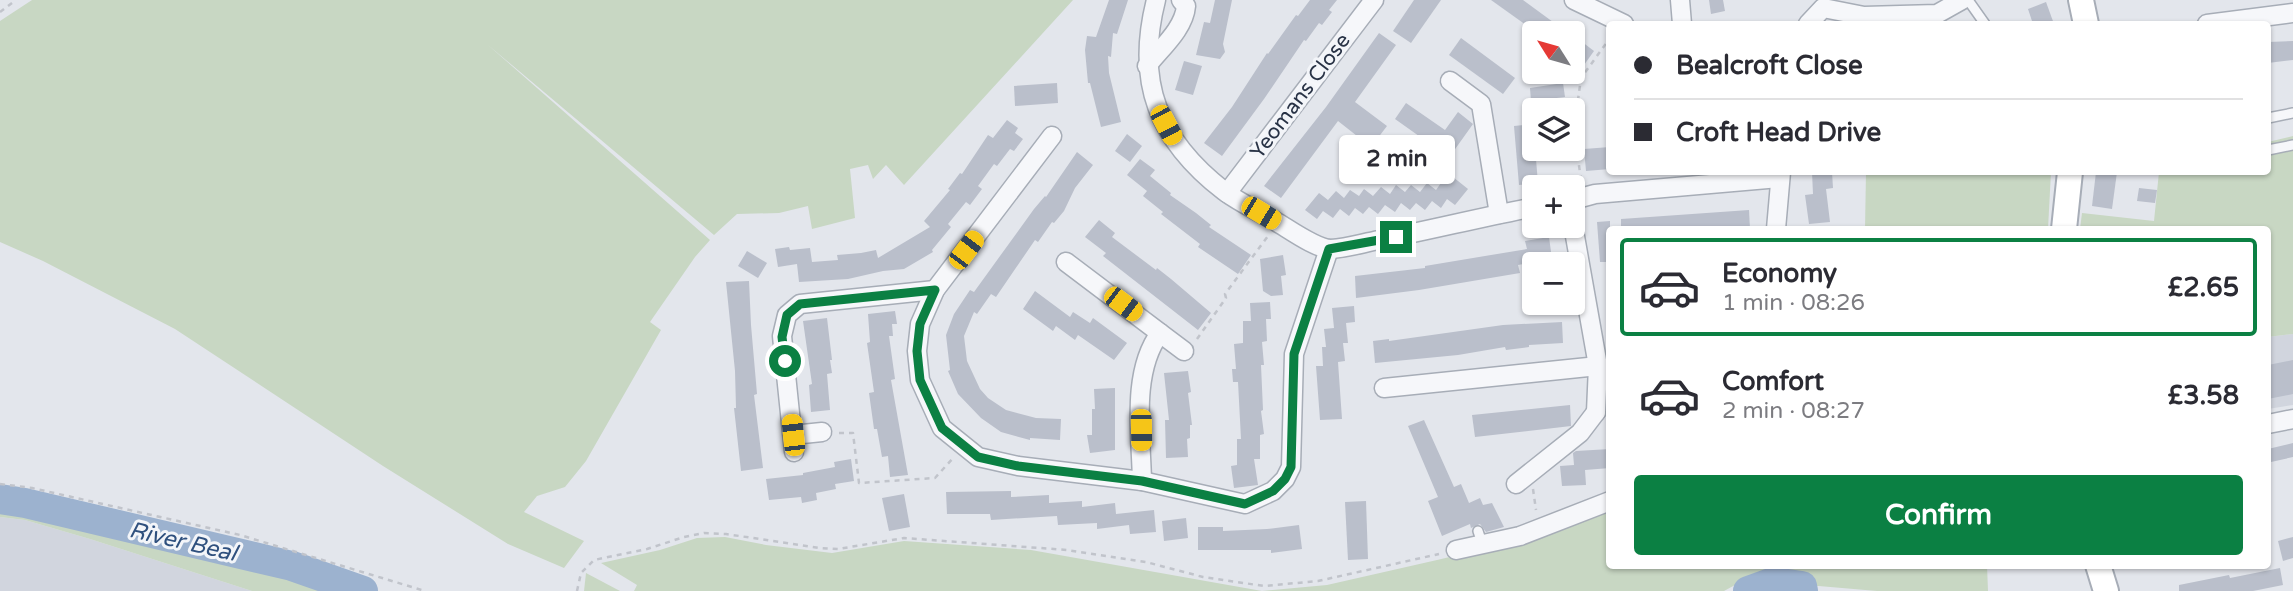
<!DOCTYPE html>
<html lang="en">
<head>
<meta charset="utf-8">
<style>
  :root { --surface:#fff; --page:#f2f2f3; --text:#2b2b33; --muted:#7c7c81; --line:#e1e1e2; --accent:#0b8043 }
  body { margin:0; font-family:"Varela Round",sans-serif; background:var(--page); color:var(--text); height:100vh; display:flex; flex-direction:column; font-size:26px; white-space:nowrap }
  * { box-sizing:border-box; margin:0 }
  p { font-size:23px; color:var(--muted) }
  .icon { flex:none; width:38px; height:38px; fill:none; stroke:currentColor; stroke-width:2; stroke-linecap:round; stroke-linejoin:round }
  .map { position:relative; flex:1; overflow:hidden }
  .side { position:absolute; left:1606px; top:226px; width:665px; height:343px; display:flex; flex-direction:column; background:var(--surface); border-radius:7px; box-shadow:0 2px 5px #0004 }
  .side>* { flex:none }
  .hud { position:absolute; left:1606px; top:21px; width:665px; height:154px; border-radius:7px; box-shadow:0 2px 5px #0004; display:grid; align-content:center; height:154px; padding:0 28px; background:var(--surface) }
  .needle { width:46px; rotate:307deg }
  .tools { position:absolute; left:1522px; top:21px; display:grid; gap:14px }
  .tools a { display:grid; place-items:center; width:63px; height:63px; border-radius:7px; background:var(--surface); box-shadow:0 2px 5px #0004; font-size:35px }
  .end { position:absolute; width:32px; height:32px; margin:-16px; border:9px solid #0b8043; background:#fff; box-shadow:0 0 0 4px #fff }
  .from { border-radius:50% }
  .bubble { position:absolute; height:49px; border-radius:7px; background:var(--surface); box-shadow:0 2px 5px #0004; font-size:23px; font-weight:800; line-height:49px; text-align:center }
  .car { position:absolute; width:21px; height:42px; margin:-21px -10px; border-radius:9px; box-shadow:0 0 5px 2px #0007; background:linear-gradient(#f5c518 24%,#345 0 40%,#f5c518 0 76%,#345 0 86%,#f5c518 0) }
  .hud b { display:flex; align-items:center; gap:24px; height:66px; font-size:26px }
  .hud b+b { border-top:2px solid var(--line) }
  .hud i { width:18px; height:18px; background:var(--text) }
  ul { padding:12px 0 0; list-style:none }
  li { display:flex; align-items:center; gap:21px; height:98px; margin:0 14px 10px; padding:0 14px; border:4px solid transparent; border-radius:7px }
  li div { flex:1 }
  li b { display:block; font-size:26px }
  li em { font-style:normal; font-weight:800 }
  li.on { border-color:var(--accent) }
  li>.icon { width:63px; height:63px; stroke-width:1.5 }
  .primary-button { display:flex; gap:14px; margin-top:auto; padding:14px 28px }
  .primary-button a { flex:1; height:80px; border-radius:7px; background:var(--accent); color:#fff; font-size:28px; font-weight:800; line-height:80px; text-align:center }
  .map>svg:first-child { display:block }
</style>
</head>
<body>
<div class="map">
<svg width="2293" height="591" viewBox="0 0 2293 591">
  <rect width="100%" height="100%" fill="#e3e6ec"/>
  <g fill="#d1d5de">
    <path d="M2293,334V405L2268,409V337Z"/>
    <path d="M0,517L25,520L90,539L252,591H0Z"/>
  </g>
  <g fill="#c8d7c3">
    <path d="M32,0H1073L904,185L886,165L873,179L868,165L850,169L855,218L812,229L808,206L779,213L737,214L714,235L488,45L710,240L695,257L650,322L661,330L586,461L565,487L537,496L524,512L584,541L564,568L508,544L383,466L175,329L43,261L0,242V21Z"/>
    <path d="M2293,136V334L2268,337V229H2080L2082,213L2154,221L2159,172H2268V142Z"/>
    <path d="M1866,172H2051L2048,229H1865Z"/>
    <path d="M1610,505V565H1987L1988,591H1877L1807,585L1794,574L1775,569L1746,579L1724,591H634L637,585L601,563L660,550L697,538L725,537L766,545L832,553L904,541L1031,550L1262,591L1327,585L1437,560L1492,547Z"/>
    <path d="M0,506L99,527L307,579L343,591H252L90,539L25,520L0,517Z"/>
    <path d="M586,573L620,591H584Z"/>
  </g>
  <g fill="none" stroke-linecap="round" stroke-linejoin="round">
    <g stroke="#9cb2cf" stroke-width="30">
      <path d="M0,499L25,503L292,566L363,591"/>
      <path d="M1748,591L1773,582L1802,586L1803,591"/>
    </g>
  </g>
  <g fill="#babfcb">
    <path d="M1109,0H1128L1117,34L1113,33L1111,57L1108,56L1109,73L1121,122L1101,127L1090,83H1088L1085,50L1087,36L1096,37Z"/>
    <path d="M1215,0H1232L1223,44L1225,52L1220,59L1196,55L1204,22L1210,23Z"/>
    <path d="M1310,0H1337L1329,10L1332,12L1322,25L1319,23L1306,41L1304,40L1264,99L1222,156L1204,143L1232,107L1267,53L1268,54L1296,15L1298,16Z"/>
    <path d="M1414,0H1441L1411,43L1393,31Z"/>
    <path d="M1491,0H1523L1568,33H1537Z"/>
    <path d="M1709,0H1723L1725,11L1711,14Z"/>
    <path d="M2046,2L2054,24H2033L2028,9Z"/>
    <path d="M1379,33L1396,45L1355,102L1387,126L1371,147L1338,121L1281,198L1264,186L1326,107Z"/>
    <path d="M1573,35L1594,51L1584,65H1579L1573,60Z"/>
    <path d="M1461,38L1515,78L1503,94L1449,55Z"/>
    <path d="M2293,41V60L2268,63V42Z"/>
    <path d="M1184,61L1202,66L1193,95L1175,90Z"/>
    <path d="M1057,83L1058,103L1015,106L1014,86Z"/>
    <path d="M1563,83L1565,97L1531,101L1530,88Z"/>
    <path d="M1406,103L1445,130L1458,112L1473,124L1448,159L1432,147L1433,146L1395,119Z"/>
    <path d="M1007,120L1018,128L1015,133L1023,139L1014,151L1010,149L997,166L994,164L978,186L982,189L970,205L966,202L948,224L951,227L932,250L933,252L904,269L883,271L848,279L799,282L797,264L778,267L775,249L789,247L790,250L810,248L812,262L838,260L837,255L861,253L876,250L878,258L930,227L924,221L950,190L948,189L960,173L962,174L988,135L993,138Z"/>
    <path d="M1533,124L1538,183L1519,185L1514,126Z"/>
    <path d="M1127,134L1142,146L1130,162L1115,151Z"/>
    <path d="M1610,147V169L1586,171L1584,149Z"/>
    <path d="M1077,152L1093,165L1075,188L1064,211L1054,223L1052,222L1038,242L1035,240L996,297L991,294L977,314L974,312L964,336L967,361L980,389L988,398L1006,410L1036,418L1061,419L1060,440L1030,438V440L1001,432L981,418L958,394L948,371L950,370L946,335L954,314L970,290L974,292L1034,209L1045,196L1046,197Z"/>
    <path d="M1140,159L1155,170L1150,176L1171,193L1170,195L1196,213L1211,225L1209,227L1251,255L1238,274L1198,247L1200,244L1161,214L1163,212L1143,196L1147,191L1127,175Z"/>
    <path d="M1812,172H1832L1833,188L1826,189L1830,222L1809,224L1805,195L1813,194Z"/>
    <path d="M2096,172H2117L2112,209L2092,206Z"/>
    <path d="M1448,173L1468,189L1455,205L1447,199L1441,208L1432,201L1425,210L1416,203L1410,210L1401,203L1395,212L1385,205L1378,214L1369,207L1363,214L1355,208L1349,216L1340,209L1333,218L1323,211L1317,219L1305,210L1319,193L1328,200L1336,191L1344,198L1350,190L1359,196L1364,189L1373,196L1381,187L1390,194L1396,185L1405,192L1411,185L1420,192L1427,183L1436,190Z"/>
    <path d="M2139,188L2157,190L2155,203L2137,201Z"/>
    <path d="M1749,210L1750,229H1621V219Z"/>
    <path d="M1099,220L1115,233L1112,237L1156,270L1157,268L1171,279L1211,313L1198,330L1103,256L1106,253L1085,237Z"/>
    <path d="M1610,221V262H1600L1597,222Z"/>
    <path d="M1549,237L1552,259L1518,265L1520,273L1419,290L1356,298L1355,276L1425,268V266L1527,249L1525,241Z"/>
    <path d="M747,251L767,263L758,278L738,266Z"/>
    <path d="M1283,255L1286,275L1281,276L1283,295L1271,296L1263,291L1260,259Z"/>
    <path d="M749,281L751,325L757,394L754,395L763,468L741,471L734,408H736L735,371L726,282Z"/>
    <path d="M1035,291L1070,317L1073,312L1090,323L1093,318L1127,343L1114,360L1078,335L1075,340L1056,326L1053,331L1023,309Z"/>
    <path d="M1270,302L1271,319H1266L1267,341L1262,342L1264,365H1261L1263,410L1261,411L1264,434L1260,435V459H1254L1258,485L1234,488L1231,466L1237,465V439H1241L1238,382H1233L1232,369H1236L1234,344L1243,343V321H1251L1250,303Z"/>
    <path d="M1354,306L1355,322L1346,323L1348,343H1343L1345,361L1338,362L1342,419L1320,420L1316,366H1323L1322,347H1326L1324,329L1334,328L1332,308Z"/>
    <path d="M895,311L897,324H892L893,336H889L895,379L891,380L908,475L890,477L888,456L882,457L877,429H874L869,393L874,392L867,343L870,342L868,314Z"/>
    <path d="M827,318L832,360H830L832,373L827,374L830,410L811,412L809,385L812,384L803,321Z"/>
    <path d="M1562,322L1563,343L1529,345V347L1506,350L1505,347L1458,355L1375,363L1373,341L1389,339V341L1503,325Z"/>
    <path d="M2293,360V394L2268,399V365Z"/>
    <path d="M1188,371L1191,392L1188,393L1192,425H1190V438L1187,439L1188,457L1166,458L1165,420H1169L1164,373Z"/>
    <path d="M1115,388V450L1090,453L1087,435H1092V409H1095L1094,389Z"/>
    <path d="M1570,405L1571,426L1475,437L1472,415Z"/>
    <path d="M1424,420L1454,487L1461,484L1469,503L1480,498L1483,505L1492,503L1504,527L1486,532L1480,524L1471,528L1470,524L1442,536L1428,501L1438,497L1408,426Z"/>
    <path d="M2293,443V457L2271,462L2268,449Z"/>
    <path d="M1610,449V468L1585,470L1586,485L1562,486L1560,466L1574,465L1573,453L1576,451Z"/>
    <path d="M851,459L854,481L835,484L836,489L816,493L817,500L802,503L801,497L769,500L766,479L803,475V473L835,467L834,462Z"/>
    <path d="M1011,491V497L1049,495V503L1082,501V507L1115,503L1116,514L1154,510L1156,532L1130,534L1129,525L1097,529V523L1058,525L1057,516L991,520L990,514H947L946,492Z"/>
    <path d="M904,494L910,527L889,531L882,498Z"/>
    <path d="M1366,501L1368,559L1348,560L1345,502Z"/>
    <path d="M1186,518L1188,538L1164,541L1162,521Z"/>
    <path d="M1299,525L1302,549L1271,553V550H1198V527H1223V531L1267,529Z"/>
    <path d="M2293,537V558L2283,561L2278,541Z"/>
    <path d="M2280,568L2283,585L2253,591H2179V585L2229,575L2230,578Z"/>
  </g>
  <g fill="none" stroke-linecap="round" stroke-linejoin="round">
    <defs>
      <g id="lane">
        <path d="M1968,0L1985,24"/>
        <path d="M2268,118L2293,113"/>
        <path d="M2268,150L2293,145"/>
        <path d="M1478,531L1483,546"/>
      </g>
      <g id="street">
        <path d="M1156,0C1135,82 1158,140 1224,191C1240,203 1258,211 1275,221C1289,229 1316,249 1331,249C1347,248 1363,243 1379,240C1431,230 1482,217 1535,207"/>
        <path d="M1574,0L1624,24"/>
        <path d="M1680,0L1682,24"/>
        <path d="M1808,24L1823,8L1864,16L1937,14L1962,0"/>
        <path d="M2207,24L2293,13"/>
        <path d="M1147,66C1161,48 1184,29 1186,6L1181,0"/>
        <path d="M1450,81L1481,104L1499,214"/>
        <path d="M1052,136L935,290L920,324L917,351L920,380L942,428L978,457L1018,466L1142,481L1245,504L1273,491L1285,479L1291,467L1294,354L1329,249"/>
        <path d="M1227,193L1374,0"/>
        <path d="M1573,200L1595,194L1780,178"/>
        <path d="M1573,225L1598,366L1596,412"/>
        <path d="M1776,229L1781,172"/>
        <path d="M1066,262L1160,333C1131,372 1141,434 1142,481"/>
        <path d="M1160,333L1184,351"/>
        <path d="M1384,388L1598,366"/>
        <path d="M2268,424L2293,419"/>
        <path d="M793,435L822,432"/>
        <path d="M794,452L782,336L787,315L800,304L935,290"/>
        <path d="M1516,484L1580,433L1596,412"/>
        <path d="M1456,550L1520,536L1610,501"/>
      </g>
      <g id="secondary">
        <path d="M2081,0L2086,24"/>
        <path d="M2064,229L2070,172"/>
        <path d="M2098,565L2106,591"/>
      </g>
    </defs>
    <use href="#lane" stroke="#a7adb7" stroke-width="12"/>
    <use href="#street" stroke="#a7adb7" stroke-width="21"/>
    <use href="#secondary" stroke="#a7adb7" stroke-width="28"/>
    <g stroke="#c1c4cb" stroke-width="2.5" stroke-dasharray="5 5" stroke-linecap="butt">
      <path d="M0,12L16,0"/>
      <path d="M1581,180L1574,129L1581,78L1610,38"/>
      <path d="M1197,339L1226,298L1225,294L1268,236"/>
      <path d="M839,433H853L859,483L935,478L954,457"/>
      <path d="M0,484L32,488L240,535L425,591"/>
      <path d="M1533,489L1536,510"/>
      <path d="M577,591L581,573L594,560L647,549L684,537L704,533L726,534L820,548L838,549L904,538L1067,550L1146,562L1203,577L1264,586L1318,581L1439,554"/>
    </g>
    <use href="#lane" stroke="#f6f7fa" stroke-width="9"/>
    <use href="#street" stroke="#f6f7fa" stroke-width="18"/>
    <use href="#secondary" stroke="#fff" stroke-width="24"/>
  </g>
  <g fill="none" stroke-linecap="round" stroke-linejoin="round">
    <path stroke="#0b8043" stroke-width="9" d="M785,361L782,337L787,315L800,304L935,290L920,324L917,351L920,380L942,428L978,457L1018,466L1142,481L1245,504L1273,491L1285,479L1291,467L1294,354L1329,249L1396,237"/>
  </g>
  <g text-anchor="middle" stroke-width="6" stroke-linejoin="round" paint-order="stroke">
    <g font-size="21" fill="#293346" stroke="#f3f5f9">
      <text transform="translate(1300 96) rotate(-53)" y="7">Yeomans Close</text>
    </g>
    <g font-size="23" font-style="italic" fill="#2f507e" stroke="#f3f5f9">
      <text transform="translate(183 541) rotate(13)" y="8">River Beal</text>
    </g>
  </g>
</svg>
<div class="tools">
<a><svg class="needle" viewBox="-14 -14 28 28"><path d="M0-13l5 13h-10z" fill="#e53935"/><path d="M0 13l5-13h-10z" fill="#7c7c81"/></svg></a>
<a><svg class="icon" aria-label="layers" viewBox="0 0 24 24"><path d="M12 4l9 5-9 5-9-5zM3 14l9 5 9-5"/></svg></a>
<a>+</a>
<a>−</a>
</div>
<i class="end from" style="left:785px;top:361px"></i>
<i class="end" style="left:1396px;top:237px"></i>
<div class="bubble" style="left:1339px;top:135px;width:116px">2 min</div>
<i class="car" style="left:1166px;top:125px;rotate:152deg"></i>
<i class="car" style="left:1261px;top:213px;rotate:121deg"></i>
<i class="car" style="left:966px;top:250px;rotate:37deg"></i>
<i class="car" style="left:1123px;top:304px;rotate:127deg"></i>
<i class="car" style="left:1141px;top:430px;rotate:179deg"></i>
<i class="car" style="left:793px;top:435px;rotate:354deg"></i>
<div class="hud">
<b><i class="from"></i>Bealcroft Close</b>
<b><i></i>Croft Head Drive</b>
</div>
<section class="side">
<ul>
<li class="on"><svg class="icon" aria-label="car" viewBox="0 0 24 24"><path d="M5 17H2v-5l4-1 3-4h7l3 4 3 1v5h-3M9 17h6M6 11h13"/><circle cx="7" cy="17" r="2"/><circle cx="17" cy="17" r="2"/></svg><div><b>Economy</b><p>1 min · 08:26</p></div><em>£2.65</em></li>
<li><svg class="icon" aria-label="car" viewBox="0 0 24 24"><path d="M5 17H2v-5l4-1 3-4h7l3 4 3 1v5h-3M9 17h6M6 11h13"/><circle cx="7" cy="17" r="2"/><circle cx="17" cy="17" r="2"/></svg><div><b>Comfort</b><p>2 min · 08:27</p></div><em>£3.58</em></li>
</ul>
<div class="primary-button"><a>Confirm</a></div>
</section>
</div>
</body>
</html>
